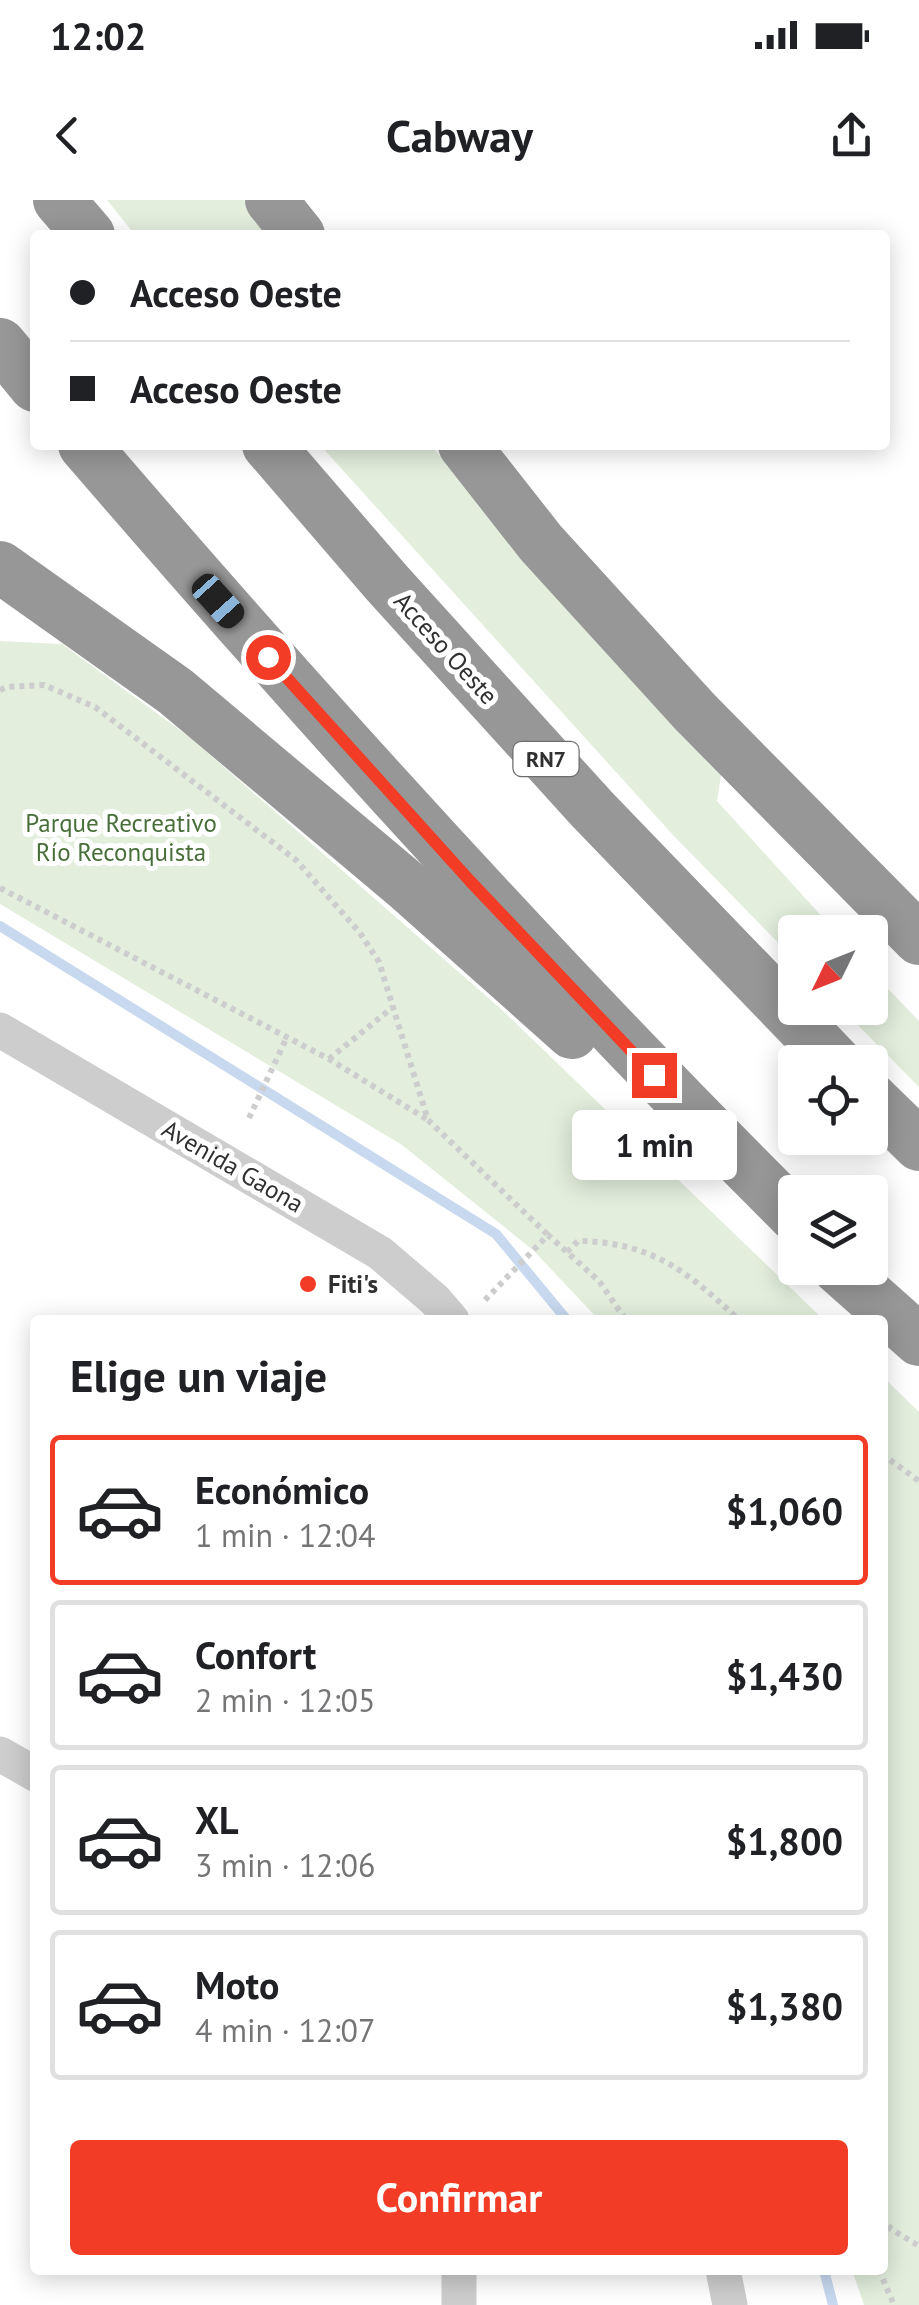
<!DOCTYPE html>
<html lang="es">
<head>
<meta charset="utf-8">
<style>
  :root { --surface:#fff; --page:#f2f2f2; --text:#202124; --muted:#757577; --line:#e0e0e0; --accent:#f33c25 }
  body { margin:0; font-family:"PT Sans",sans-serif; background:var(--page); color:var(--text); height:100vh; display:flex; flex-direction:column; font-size:38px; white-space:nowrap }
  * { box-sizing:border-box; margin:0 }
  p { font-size:32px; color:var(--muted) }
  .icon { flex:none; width:55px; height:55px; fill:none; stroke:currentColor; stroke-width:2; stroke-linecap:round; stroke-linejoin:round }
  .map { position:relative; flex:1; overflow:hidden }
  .panel { position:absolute; left:30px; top:1115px; width:858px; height:960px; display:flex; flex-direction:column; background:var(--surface); border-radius:10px; box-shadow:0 5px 25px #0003 }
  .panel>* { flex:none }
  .hud { position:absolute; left:30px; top:30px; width:860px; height:220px; border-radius:10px; box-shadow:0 5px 25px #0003; display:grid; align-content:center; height:220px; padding:0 40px; background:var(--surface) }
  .needle { width:65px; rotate:227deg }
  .tools { position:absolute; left:778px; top:715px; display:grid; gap:20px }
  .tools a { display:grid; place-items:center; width:110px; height:110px; border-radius:10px; background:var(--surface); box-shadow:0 5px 25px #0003; font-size:50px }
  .end { position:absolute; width:45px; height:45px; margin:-22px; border:12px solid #f33c25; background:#fff; box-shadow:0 0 0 5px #fff }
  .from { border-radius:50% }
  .bubble { position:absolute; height:70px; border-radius:10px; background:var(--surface); box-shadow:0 5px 25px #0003; font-size:32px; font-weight:700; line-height:70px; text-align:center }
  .car { position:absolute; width:30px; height:60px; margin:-30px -15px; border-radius:12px; box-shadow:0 0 8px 2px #0007; background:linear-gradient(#222 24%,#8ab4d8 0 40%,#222 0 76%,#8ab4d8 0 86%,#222 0) }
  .hud b { display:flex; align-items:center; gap:35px; height:95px; font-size:38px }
  .hud b+b { border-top:2px solid var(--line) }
  .hud i { width:25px; height:25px; background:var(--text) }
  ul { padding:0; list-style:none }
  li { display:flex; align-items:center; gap:30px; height:150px; margin:0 20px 15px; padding:0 20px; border:5px solid var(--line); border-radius:10px }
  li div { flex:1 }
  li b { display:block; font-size:38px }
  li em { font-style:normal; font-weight:700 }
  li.current { border-color:var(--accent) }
  li>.icon { width:90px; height:90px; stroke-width:1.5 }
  h2 { padding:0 40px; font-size:45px; line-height:120px }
  .cta { display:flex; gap:20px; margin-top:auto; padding:20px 40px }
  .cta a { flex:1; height:115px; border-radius:10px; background:var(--accent); color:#fff; font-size:40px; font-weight:700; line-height:115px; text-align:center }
  .status { display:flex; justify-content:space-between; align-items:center; height:70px; padding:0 50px; background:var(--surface); direction:ltr }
  .status svg { height:28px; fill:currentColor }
  header { display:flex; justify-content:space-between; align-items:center; height:130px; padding:0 40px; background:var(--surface); font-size:45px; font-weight:700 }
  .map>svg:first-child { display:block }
</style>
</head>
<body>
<div class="status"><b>12:02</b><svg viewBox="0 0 49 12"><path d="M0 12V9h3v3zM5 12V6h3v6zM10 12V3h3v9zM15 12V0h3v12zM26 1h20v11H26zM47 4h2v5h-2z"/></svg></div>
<header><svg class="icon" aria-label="back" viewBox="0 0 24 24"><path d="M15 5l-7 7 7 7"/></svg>Cabway<svg class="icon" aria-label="share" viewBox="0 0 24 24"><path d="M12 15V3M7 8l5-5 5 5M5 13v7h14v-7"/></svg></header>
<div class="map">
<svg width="919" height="2105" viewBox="0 0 919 2105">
  <rect width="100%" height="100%" fill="#fff"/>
  <g fill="#e3eedd">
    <path d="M107,0H244L270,35H135Z"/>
    <path d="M320,245H431L533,371L722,569L717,601L836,732H795V760L673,635Z"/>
    <path d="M0,441L62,444L192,539L501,809L824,1120H599L533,1050L402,945L0,704Z"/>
    <path d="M870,770L919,821V887L841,808H870Z"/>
    <path d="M883,1177L919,1212V2105H864L852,2070H882Z"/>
  </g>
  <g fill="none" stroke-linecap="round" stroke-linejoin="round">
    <g stroke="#c7d8ef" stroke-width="10">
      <path d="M0,726L496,1034L567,1120"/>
      <path d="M824,2070L833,2105"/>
    </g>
    <g stroke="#cdcdcd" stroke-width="6" stroke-dasharray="5 5" stroke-linecap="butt">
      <path d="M0,490L7,487L44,485L95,507L296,660L360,733L379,762L428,920L548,1035"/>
      <path d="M0,688L329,859L428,920"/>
      <path d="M329,859L393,807"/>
      <path d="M249,918L287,837"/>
      <path d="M567,1052L578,1041C652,1042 688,1072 739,1120"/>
      <path d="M485,1100L548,1035L599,1081L626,1120"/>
      <path d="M882,1254L919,1281"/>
      <path d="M882,2018L891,2029L919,2046"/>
      <path d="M879,2070L894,2105"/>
    </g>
    <g stroke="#cdcdcd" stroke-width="35">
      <path d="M0,830L380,1053L435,1100L452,1120"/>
      <path d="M0,1554L35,1574"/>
      <path d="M459,2070V2105"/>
      <path d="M723,2070L730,2105"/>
    </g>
    <g stroke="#979797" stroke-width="52">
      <path d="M59,0L89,35"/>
      <path d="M271,0L299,35"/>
      <path d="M0,144L35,186"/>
      <path d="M84,245C312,510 547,769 795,1016"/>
      <path d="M268,245L387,383L592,609L836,862"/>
      <path d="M464,245L541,343L695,512L919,739"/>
      <path d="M0,367L175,491L407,686L572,833"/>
      <path d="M870,897L919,945"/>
      <path d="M838,1068L919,1140"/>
    </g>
  </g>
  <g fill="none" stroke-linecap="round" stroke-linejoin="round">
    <path stroke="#f33c25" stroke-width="12" d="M268,457L470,681L654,875"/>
  </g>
  <circle fill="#f33c25" stroke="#fff" stroke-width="4" cx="308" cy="1084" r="10"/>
  <g text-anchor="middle" stroke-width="10" stroke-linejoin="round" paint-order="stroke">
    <rect fill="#fff" stroke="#6e6e6e" stroke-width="2.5" x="513.5" y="542" width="65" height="34" rx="8"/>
    <g font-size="22" font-weight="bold" fill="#303030">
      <text x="546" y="567">RN7</text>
    </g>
    <g font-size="25" fill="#303030" stroke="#fff">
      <text transform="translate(446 448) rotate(48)" y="9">Acceso Oeste</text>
      <text transform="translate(233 966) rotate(30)" y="9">Avenida Gaona</text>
    </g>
    <g font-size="25" fill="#486f39" stroke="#fff">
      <text x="121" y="632">Parque Recreativo<tspan x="121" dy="29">Río Reconquista</tspan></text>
    </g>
    <g font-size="25" font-weight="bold" fill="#303030" stroke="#fff" text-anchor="start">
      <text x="328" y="1093">Fiti's</text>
    </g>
  </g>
</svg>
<div class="tools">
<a><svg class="needle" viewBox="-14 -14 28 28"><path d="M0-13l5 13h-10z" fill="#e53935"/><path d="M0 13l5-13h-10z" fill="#757577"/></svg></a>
<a><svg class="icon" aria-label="locate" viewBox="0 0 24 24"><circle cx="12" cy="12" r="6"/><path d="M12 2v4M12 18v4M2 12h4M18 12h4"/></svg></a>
<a><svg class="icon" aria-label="layers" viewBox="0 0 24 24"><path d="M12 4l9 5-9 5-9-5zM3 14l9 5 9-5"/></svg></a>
</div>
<i class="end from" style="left:268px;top:457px"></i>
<i class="end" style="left:654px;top:875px"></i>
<div class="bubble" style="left:572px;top:910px;width:165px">1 min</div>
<i class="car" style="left:218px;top:401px;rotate:138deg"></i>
<div class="hud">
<b><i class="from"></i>Acceso Oeste</b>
<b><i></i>Acceso Oeste</b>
</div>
<section class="panel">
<h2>Elige un viaje</h2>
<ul>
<li class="current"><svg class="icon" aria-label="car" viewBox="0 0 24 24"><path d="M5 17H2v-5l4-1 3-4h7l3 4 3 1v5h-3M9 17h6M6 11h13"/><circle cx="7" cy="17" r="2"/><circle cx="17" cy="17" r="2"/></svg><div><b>Económico</b><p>1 min · 12:04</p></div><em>$1,060</em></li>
<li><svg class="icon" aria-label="car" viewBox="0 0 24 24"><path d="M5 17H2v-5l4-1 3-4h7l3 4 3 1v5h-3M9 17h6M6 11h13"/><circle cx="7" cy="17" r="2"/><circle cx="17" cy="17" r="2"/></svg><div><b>Confort</b><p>2 min · 12:05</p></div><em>$1,430</em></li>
<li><svg class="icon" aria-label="car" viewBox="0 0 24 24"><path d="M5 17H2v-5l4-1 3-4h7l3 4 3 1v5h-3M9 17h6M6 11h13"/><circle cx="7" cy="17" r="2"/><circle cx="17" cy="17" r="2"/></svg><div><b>XL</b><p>3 min · 12:06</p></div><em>$1,800</em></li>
<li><svg class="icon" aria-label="car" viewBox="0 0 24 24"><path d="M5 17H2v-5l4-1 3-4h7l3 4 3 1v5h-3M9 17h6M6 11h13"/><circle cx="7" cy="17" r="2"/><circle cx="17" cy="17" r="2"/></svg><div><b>Moto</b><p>4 min · 12:07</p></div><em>$1,380</em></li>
</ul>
<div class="cta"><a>Confirmar</a></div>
</section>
</div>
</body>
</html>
